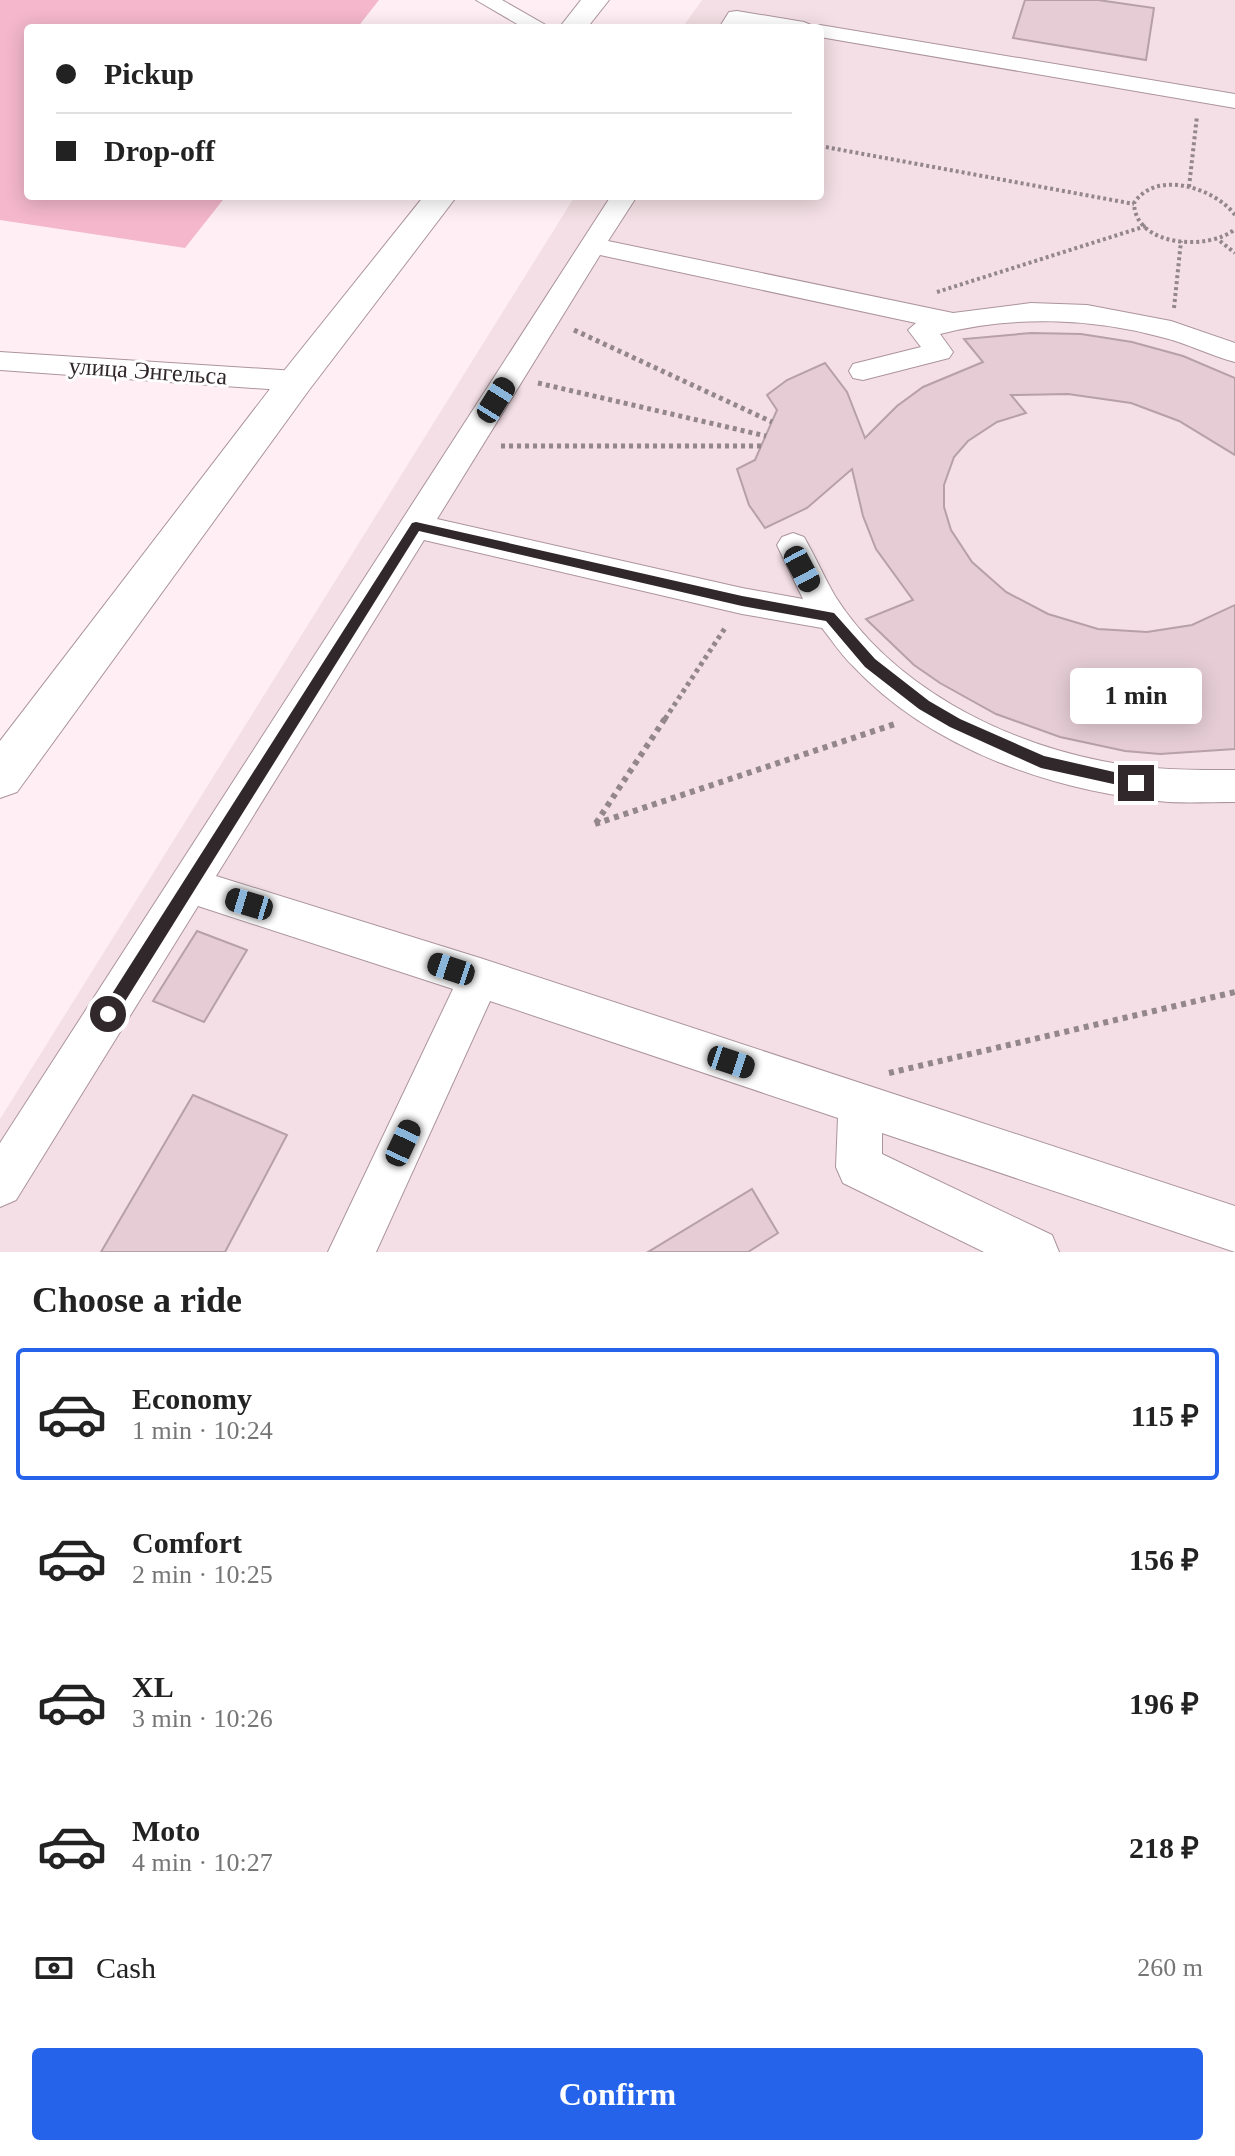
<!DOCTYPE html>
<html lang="en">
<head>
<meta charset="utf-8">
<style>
  :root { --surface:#fff; --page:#f6f6f6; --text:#222; --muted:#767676; --line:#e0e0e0; --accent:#2563eb }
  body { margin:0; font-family:Georgia,serif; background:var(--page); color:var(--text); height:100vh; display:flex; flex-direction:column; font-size:30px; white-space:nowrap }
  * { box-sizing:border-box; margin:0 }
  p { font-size:26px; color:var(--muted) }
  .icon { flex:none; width:44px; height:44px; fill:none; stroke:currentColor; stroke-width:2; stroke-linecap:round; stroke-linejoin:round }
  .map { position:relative; height:1252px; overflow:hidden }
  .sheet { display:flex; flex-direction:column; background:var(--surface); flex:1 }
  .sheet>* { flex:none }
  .hud { position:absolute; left:24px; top:24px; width:800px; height:176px; border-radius:8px; box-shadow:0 4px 20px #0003; display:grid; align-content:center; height:176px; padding:0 32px; background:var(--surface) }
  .end { position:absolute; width:36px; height:36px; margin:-18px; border:10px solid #31282b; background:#fff; box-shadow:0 0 0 4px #fff }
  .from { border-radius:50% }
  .bubble { position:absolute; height:56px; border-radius:8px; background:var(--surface); box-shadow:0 4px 20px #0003; font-size:26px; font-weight:800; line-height:56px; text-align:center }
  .car { position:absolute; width:24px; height:48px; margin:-24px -12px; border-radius:10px; box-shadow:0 0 6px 2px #0007; background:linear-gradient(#222 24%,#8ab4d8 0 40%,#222 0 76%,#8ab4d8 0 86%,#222 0) }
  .hud b { display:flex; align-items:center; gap:28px; height:76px; font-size:30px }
  .hud b+b { border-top:2px solid var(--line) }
  .hud i { width:20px; height:20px; background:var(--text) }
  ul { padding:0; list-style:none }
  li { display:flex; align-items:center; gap:24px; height:132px; margin:0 16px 12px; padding:0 16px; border:4px solid transparent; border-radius:8px }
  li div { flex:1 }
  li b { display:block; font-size:30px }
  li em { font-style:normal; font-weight:800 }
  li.active { border-color:var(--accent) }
  li>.icon { width:72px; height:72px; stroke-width:1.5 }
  h2 { padding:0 32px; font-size:36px; line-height:96px }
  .pay { display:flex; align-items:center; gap:20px; height:88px; padding:0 32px; font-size:30px }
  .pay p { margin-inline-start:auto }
  .cta { display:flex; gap:16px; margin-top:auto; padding:16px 32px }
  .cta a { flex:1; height:92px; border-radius:8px; background:var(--accent); color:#fff; font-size:32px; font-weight:800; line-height:92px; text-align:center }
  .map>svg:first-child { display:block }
</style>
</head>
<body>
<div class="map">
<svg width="1235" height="1252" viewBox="0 0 1235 1252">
  <rect width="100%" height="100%" fill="#ffeff4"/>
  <path fill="#f3dfe5" d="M702,0H1235V1252H0V1119L575,196H820V28H682Z"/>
  <path fill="#f4b7cc" d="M0,0H379L357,28H28V196H226L185,248L0,220Z"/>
  <g fill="#e6cdd5" stroke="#b7a0a7" stroke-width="2">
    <path d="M1025,0H1098L1154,8L1146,60L1013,38Z"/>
    <path d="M1031,333L1081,334L1132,342L1183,356L1235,378V455L1179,421L1131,403L1068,394L1011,395L1026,413L997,422L968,441L954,457L944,485V507L951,530L972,562L1006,592L1048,614L1098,629L1147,632L1192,625L1235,605V749L1160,754L1125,751L1060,737L996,714L940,683L914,665L866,619L913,600L876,549L863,516L852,469L807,508L765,528L749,505L737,469L755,460L777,410L767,395L787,380L825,363L847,392L865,438L897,406L923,387L983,362L964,339Z"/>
    <path d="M197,931L247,950L204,1022L153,1001Z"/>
    <path d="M193,1095L287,1135L225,1252H101Z"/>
    <path d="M752,1189L778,1233L748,1252H648Z"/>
  </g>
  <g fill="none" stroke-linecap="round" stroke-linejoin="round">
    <defs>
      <g id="minor">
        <path d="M476,0H502L551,28H524Z"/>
        <path d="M737,11L804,22L813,26L820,25L1235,94V108L820,37V28H765L743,24L741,28H719L729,12Z"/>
        <path d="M611,196H637L608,241L953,313L1031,303L1087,305L1171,321L1235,343V362C1211,356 1189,344 1165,338C1093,318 1013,315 940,334L953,352L949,358L863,380L853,378L849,371L853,364L921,347L908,330L916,323L600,255L437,519L742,588L803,599L777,545L782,537L793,533L804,537C815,556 824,577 835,596C892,686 1001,741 1102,761C1146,770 1190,770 1235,770V802C1213,802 1190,803 1168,802C1055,792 932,750 853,666C841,655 832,640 822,628L742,614L424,540L216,876L480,958L1235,1206V1252L882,1133V1154L1052,1235L1059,1252H984L843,1183L836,1167L838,1118L490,1001L376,1252H328L453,989L198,906L16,1200L0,1207V1143Z"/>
        <path d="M0,352L296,371L306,374L310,381L306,388L296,391L0,370Z"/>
      </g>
      <g id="major">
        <path d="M581,0H609L587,28H559Z"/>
        <path d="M424,196H457L309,390L17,792L0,798V741L283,372Z"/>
      </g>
    </defs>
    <use href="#minor" stroke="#ac949c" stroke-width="2"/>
    <use href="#major" stroke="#ac949c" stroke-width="2"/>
    <g stroke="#94878b" stroke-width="4" stroke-dasharray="3 3" stroke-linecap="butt">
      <path d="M820,146L1134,204"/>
      <path d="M1189,187L1197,116"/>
      <path d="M1235,215C1215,188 1156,169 1134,203C1135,247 1209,251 1235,229"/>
      <path d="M1220,241L1235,253"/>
      <path d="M937,292L1146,226"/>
      <path d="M1174,308L1181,241"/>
    </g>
    <g stroke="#94878b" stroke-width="5" stroke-dasharray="4 4" stroke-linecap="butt">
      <path d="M574,330L772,422"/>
      <path d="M538,383L766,436"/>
      <path d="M501,446H761"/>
      <path d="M665,719L725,628"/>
    </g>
    <g stroke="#94878b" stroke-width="6" stroke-dasharray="5 5" stroke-linecap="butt">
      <path d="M596,823L666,717"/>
      <path d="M595,824L895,724"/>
      <path d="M889,1073L1235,992"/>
    </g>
    <use href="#minor" fill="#fff" fill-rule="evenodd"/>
    <use href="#major" fill="#fff" fill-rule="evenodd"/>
  </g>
  <path fill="#31282b" d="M416,522L742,596L834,613L875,659L929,701L960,719L1044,756L1136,777L1143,783L1136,789L1041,768L950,727L919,709L865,667L826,621L742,606L419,531L114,1019H103V1008L412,523Z"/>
  <g text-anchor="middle" stroke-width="6" stroke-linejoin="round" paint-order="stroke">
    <g font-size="24" fill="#31282b" stroke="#fff">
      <text transform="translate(148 371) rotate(4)" y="8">улица Энгельса</text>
    </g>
  </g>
</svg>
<i class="end from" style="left:108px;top:1014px"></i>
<i class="end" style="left:1136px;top:783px"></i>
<div class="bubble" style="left:1070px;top:668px;width:132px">1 min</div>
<i class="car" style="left:496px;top:400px;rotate:32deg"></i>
<i class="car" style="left:802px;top:569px;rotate:152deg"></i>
<i class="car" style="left:249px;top:904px;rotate:287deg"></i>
<i class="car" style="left:451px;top:969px;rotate:288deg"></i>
<i class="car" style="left:731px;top:1062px;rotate:108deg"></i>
<i class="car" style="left:403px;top:1143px;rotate:25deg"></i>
<div class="hud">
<b><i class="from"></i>Pickup</b>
<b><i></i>Drop-off</b>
</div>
</div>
<section class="sheet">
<h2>Choose a ride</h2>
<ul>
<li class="active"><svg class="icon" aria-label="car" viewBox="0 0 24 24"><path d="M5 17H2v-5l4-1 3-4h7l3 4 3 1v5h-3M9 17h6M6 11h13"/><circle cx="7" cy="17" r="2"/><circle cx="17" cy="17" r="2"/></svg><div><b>Economy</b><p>1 min · 10:24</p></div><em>115 ₽</em></li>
<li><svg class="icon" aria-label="car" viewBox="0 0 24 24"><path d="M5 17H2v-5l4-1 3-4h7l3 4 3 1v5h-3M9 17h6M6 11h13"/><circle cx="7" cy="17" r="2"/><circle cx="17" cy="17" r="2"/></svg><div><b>Comfort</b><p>2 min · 10:25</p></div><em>156 ₽</em></li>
<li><svg class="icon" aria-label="car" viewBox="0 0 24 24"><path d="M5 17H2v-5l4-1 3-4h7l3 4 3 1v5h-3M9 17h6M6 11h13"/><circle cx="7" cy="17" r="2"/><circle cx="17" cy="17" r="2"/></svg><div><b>XL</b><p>3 min · 10:26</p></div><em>196 ₽</em></li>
<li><svg class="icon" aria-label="car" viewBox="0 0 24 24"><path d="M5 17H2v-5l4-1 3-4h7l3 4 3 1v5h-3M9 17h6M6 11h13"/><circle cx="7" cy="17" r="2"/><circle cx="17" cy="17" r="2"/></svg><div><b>Moto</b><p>4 min · 10:27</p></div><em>218 ₽</em></li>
</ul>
<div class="pay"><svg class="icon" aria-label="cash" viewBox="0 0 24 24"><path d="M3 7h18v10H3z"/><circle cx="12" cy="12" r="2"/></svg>Cash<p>260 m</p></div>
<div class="cta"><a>Confirm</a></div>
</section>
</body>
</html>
